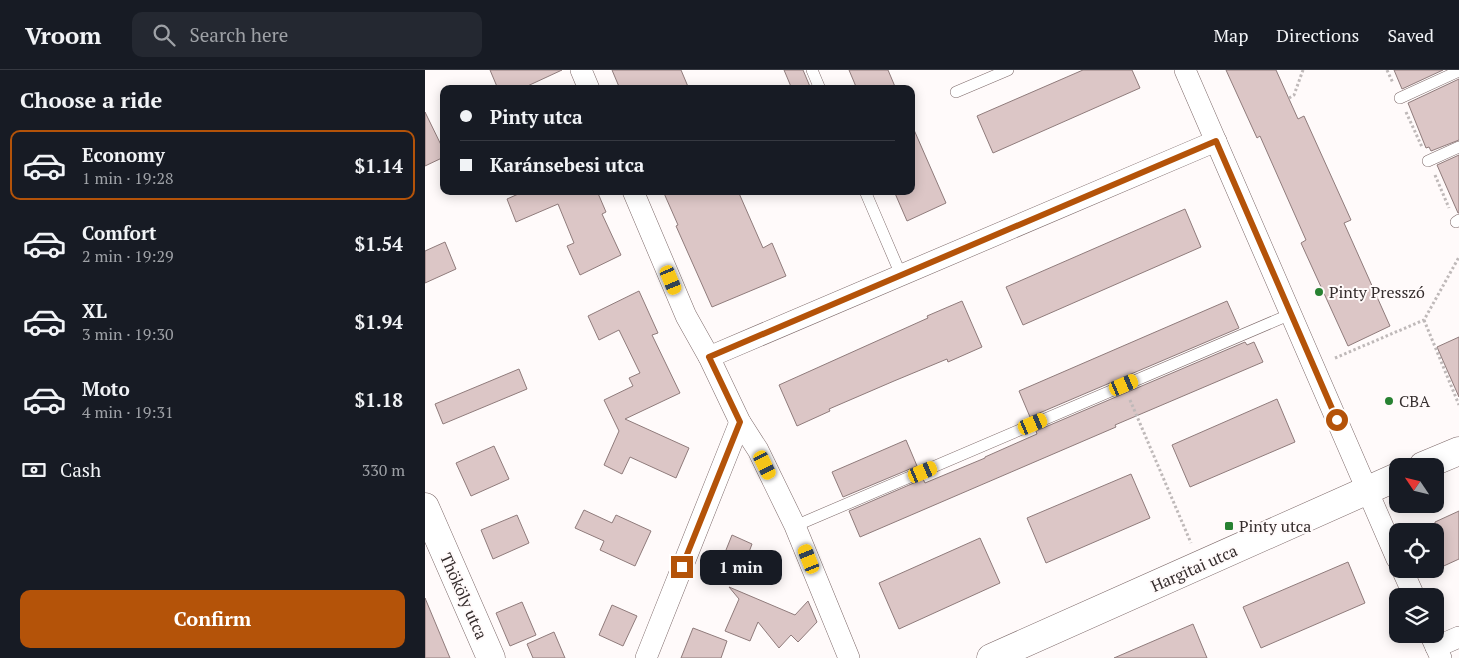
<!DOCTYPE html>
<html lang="en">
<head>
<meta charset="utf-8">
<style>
  :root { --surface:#171b24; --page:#242831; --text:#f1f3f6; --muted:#9ea1a6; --line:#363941; --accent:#b45309 }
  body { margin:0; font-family:"PT Serif",serif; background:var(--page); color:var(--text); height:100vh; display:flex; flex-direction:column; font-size:19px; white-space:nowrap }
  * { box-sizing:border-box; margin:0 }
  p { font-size:16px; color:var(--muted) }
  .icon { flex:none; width:28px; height:28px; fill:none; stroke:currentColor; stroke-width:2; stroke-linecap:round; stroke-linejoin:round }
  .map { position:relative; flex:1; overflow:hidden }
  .sheet { display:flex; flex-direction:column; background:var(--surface); width:425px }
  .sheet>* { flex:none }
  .guide { position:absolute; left:15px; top:15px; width:475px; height:110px; border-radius:10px; box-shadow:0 2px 12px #0003; display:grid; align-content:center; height:110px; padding:0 20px; background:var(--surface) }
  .needle { width:32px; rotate:305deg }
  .controls { position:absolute; left:964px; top:388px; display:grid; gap:10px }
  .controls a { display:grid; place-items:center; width:55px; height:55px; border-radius:10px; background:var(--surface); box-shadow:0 2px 12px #0003; font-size:25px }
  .end { position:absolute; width:22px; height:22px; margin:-11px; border:6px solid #b45309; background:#fff; box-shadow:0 0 0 2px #fff }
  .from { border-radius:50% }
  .bubble { position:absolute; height:35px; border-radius:10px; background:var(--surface); box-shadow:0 2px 12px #0003; font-size:16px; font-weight:700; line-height:35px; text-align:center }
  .car { position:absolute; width:15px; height:30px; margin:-15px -8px; border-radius:6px; box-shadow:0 0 4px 1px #0007; background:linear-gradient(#f5c518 24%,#345 0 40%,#f5c518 0 76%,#345 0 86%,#f5c518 0) }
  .guide b { display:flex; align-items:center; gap:18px; height:48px; font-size:19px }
  .guide b+b { border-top:1px solid var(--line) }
  .guide i { width:12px; height:12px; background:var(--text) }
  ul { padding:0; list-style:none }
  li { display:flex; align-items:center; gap:15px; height:70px; margin:0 10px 8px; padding:0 10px; border:2px solid transparent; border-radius:10px }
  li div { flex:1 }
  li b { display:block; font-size:19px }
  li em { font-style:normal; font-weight:700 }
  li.active { border-color:var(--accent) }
  li>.icon { width:45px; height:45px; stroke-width:1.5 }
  h2 { padding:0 20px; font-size:22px; line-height:60px }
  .pay { display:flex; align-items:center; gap:12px; height:55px; padding:0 20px; font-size:19px }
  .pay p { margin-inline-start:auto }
  .primary-button { display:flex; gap:10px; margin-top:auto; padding:10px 20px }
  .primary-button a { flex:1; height:58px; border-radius:10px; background:var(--accent); color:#fff; font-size:20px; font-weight:700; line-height:58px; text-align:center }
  header { display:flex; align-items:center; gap:30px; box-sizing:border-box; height:70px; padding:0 25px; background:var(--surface); border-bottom:1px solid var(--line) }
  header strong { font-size:24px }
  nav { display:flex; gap:28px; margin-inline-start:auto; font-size:18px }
  .search { width:350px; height:45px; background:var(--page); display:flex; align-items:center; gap:12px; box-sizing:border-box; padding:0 18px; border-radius:10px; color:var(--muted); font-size:19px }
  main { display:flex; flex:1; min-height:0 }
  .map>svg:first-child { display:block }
</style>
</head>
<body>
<header>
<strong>Vroom</strong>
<div class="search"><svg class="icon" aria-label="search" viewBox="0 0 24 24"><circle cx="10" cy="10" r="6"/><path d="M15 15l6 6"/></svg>Search here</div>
<nav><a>Map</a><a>Directions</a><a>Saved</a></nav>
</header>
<main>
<section class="sheet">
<h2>Choose a ride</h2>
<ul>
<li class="active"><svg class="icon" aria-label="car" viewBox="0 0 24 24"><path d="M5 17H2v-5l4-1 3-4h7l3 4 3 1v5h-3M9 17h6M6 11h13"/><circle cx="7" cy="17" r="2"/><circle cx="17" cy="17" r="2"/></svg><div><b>Economy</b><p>1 min · 19:28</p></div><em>$1.14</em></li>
<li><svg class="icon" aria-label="car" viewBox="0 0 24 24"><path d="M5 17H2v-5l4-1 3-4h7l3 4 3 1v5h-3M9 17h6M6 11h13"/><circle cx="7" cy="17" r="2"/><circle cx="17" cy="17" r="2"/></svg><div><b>Comfort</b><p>2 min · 19:29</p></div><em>$1.54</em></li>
<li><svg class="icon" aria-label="car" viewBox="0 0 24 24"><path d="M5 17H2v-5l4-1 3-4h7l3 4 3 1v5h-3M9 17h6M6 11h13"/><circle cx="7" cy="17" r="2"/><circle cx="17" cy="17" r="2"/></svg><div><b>XL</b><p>3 min · 19:30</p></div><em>$1.94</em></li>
<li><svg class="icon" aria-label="car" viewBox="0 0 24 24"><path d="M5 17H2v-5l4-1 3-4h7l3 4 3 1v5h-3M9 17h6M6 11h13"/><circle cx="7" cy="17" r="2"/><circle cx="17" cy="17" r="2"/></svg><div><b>Moto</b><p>4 min · 19:31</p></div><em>$1.18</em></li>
</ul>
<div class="pay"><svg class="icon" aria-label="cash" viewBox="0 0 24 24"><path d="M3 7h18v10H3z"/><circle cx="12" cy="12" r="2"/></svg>Cash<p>330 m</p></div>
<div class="primary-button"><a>Confirm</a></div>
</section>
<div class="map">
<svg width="1034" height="588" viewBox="0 0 1034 588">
  <rect width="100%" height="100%" fill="#fffafa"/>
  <g fill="#dcc6c6" stroke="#8f7b7b">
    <path d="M65,0H137L96,19H73Z"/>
    <path d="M187,0H256L264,19H195Z"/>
    <path d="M359,0H378L386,19H367Z"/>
    <path d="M424,0H463L471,19H432Z"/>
    <path d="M658,0H707L715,18L568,83L552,46Z"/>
    <path d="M801,0H851L873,49L879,46L926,150L919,153L965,256L923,276L876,173L881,170L835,66L832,68Z"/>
    <path d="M969,0H1018L977,19Z"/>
    <path d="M1034,9V70L1006,81L1004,77L1001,78L983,33Z"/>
    <path d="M0,42L19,81V87L0,96Z"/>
    <path d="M486,53L521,133L482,151L469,121H486Z"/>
    <path d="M1034,85V143H1033L1012,95Z"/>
    <path d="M100,121H172L181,142L177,144L196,185L155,205L142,176L149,173L133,134L91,152L82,129Z"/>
    <path d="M238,121H313L338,178L347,173L361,206L287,237L251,156L253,155Z"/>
    <path d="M760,139L776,177L598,255L581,217Z"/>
    <path d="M20,172L31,199L0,213V181Z"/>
    <path d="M214,221L233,263L227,265L255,323L200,349L264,378L251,408L205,387L197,404L179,395L194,361L179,330L208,316L204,308L215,303L194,260L174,270L163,246Z"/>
    <path d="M537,231L557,277L523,292L522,289L469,311L404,339L405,341L372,356L354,315L503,248L502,246Z"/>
    <path d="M802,231L814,258L605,347L594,321Z"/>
    <path d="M1034,267V327L1012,277Z"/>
    <path d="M820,272L822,275L829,272L838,292L690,355L691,357L435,467L424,441L498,409L500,413L560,388V387L612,364L611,361Z"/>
    <path d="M94,299L102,319L18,354L10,334Z"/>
    <path d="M852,329L870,372L765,417L747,375Z"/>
    <path d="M481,370L492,396L418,427L407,402Z"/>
    <path d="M69,376L84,409L46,426L31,393Z"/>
    <path d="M706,404L725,448L621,493L602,448Z"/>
    <path d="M159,440L187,453L191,445L226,461L210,496L175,480L179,471L150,458Z"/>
    <path d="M1034,441V489L1010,500V452Z"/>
    <path d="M92,445L104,473L68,489L56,460Z"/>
    <path d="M307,465L327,474L318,498L297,490Z"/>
    <path d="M555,468L575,513L474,559L454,513Z"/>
    <path d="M923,492L940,533L836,578L818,537Z"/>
    <path d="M304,517L370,545L383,531L392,552L373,572L366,565L354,578L333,552L325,571L300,561L314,529Z"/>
    <path d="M0,528L25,588H0Z"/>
    <path d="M97,532L111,565L85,576L71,543Z"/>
    <path d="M187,535L212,546L198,576L174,565Z"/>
    <path d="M768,554L782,588H689Z"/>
    <path d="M268,558L302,571L296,588H256Z"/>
    <path d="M129,562L140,588H108L102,574Z"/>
  </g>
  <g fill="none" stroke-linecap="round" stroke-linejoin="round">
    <defs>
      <g id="service">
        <path d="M387,0L395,19"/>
        <path d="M531,22L583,0"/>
        <path d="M975,28L1034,1"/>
        <path d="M1003,91L1034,77"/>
        <path d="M440,121L476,205"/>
        <path d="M1031,152L1034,150"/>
        <path d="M370,456L866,244"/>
      </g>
      <g id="minor">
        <path d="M156,0L164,19"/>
        <path d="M760,0L972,489"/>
        <path d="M208,121L261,246L284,287L315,352L333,380L370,456L424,588"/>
        <path d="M284,287L791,71"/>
        <path d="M977,499L989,526"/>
        <path d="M1005,564L1016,588"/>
        <path d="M1011,577L1034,567"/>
        <path d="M221,588L315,352"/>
      </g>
      <g id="tertiary">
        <path d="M998,396L1034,381"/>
        <path d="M0,437L66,588"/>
        <path d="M566,588L972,407"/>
      </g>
    </defs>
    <use href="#service" stroke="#7d6969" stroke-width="12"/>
    <use href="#minor" stroke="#7d6969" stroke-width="22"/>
    <use href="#tertiary" stroke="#7d6969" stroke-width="29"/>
    <g stroke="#bfb9b9" stroke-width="3" stroke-dasharray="2.5 2.5" stroke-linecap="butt">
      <path d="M962,0L968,13"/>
      <path d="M864,28L869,25L878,0"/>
      <path d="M981,42L997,77"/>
      <path d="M1010,105L1024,138"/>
      <path d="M999,250L1034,335"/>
      <path d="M910,288L999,250L1034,187"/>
      <path d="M705,330L766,473"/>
    </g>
    <use href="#service" stroke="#fff" stroke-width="11"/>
    <use href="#minor" stroke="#fff" stroke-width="21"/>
    <use href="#tertiary" stroke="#fff" stroke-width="28"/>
  </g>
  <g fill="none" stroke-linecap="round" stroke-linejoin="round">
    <path stroke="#b45309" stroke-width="6" d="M257,497L315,352L284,287L791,71L912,350"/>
  </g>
  <g fill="#278131" stroke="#fffafa" stroke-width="2">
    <circle cx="894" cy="222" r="5"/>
    <circle cx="964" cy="331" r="5"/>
    <rect x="799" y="451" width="10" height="10" rx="2.5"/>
  </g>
  <g text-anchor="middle" stroke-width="4" stroke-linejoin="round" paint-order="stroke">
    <g font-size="16" fill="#352d2d" stroke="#fffafa" text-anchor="start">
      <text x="904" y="228">Pinty Presszó</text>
      <text x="974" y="337">CBA</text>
      <text x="814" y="462">Pinty utca</text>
    </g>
    <g font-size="16" fill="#352d2d" stroke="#fffafa">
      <text transform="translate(769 498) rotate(-24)" y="6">Hargitai utca</text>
      <text transform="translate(39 526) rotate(66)" y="6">Thököly utca</text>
    </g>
  </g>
</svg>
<div class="controls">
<a><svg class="needle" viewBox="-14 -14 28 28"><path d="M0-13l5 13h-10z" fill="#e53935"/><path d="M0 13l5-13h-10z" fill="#9ea1a6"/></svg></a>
<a><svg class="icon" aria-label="locate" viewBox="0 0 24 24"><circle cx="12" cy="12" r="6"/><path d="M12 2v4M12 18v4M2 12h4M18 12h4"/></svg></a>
<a><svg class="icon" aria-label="layers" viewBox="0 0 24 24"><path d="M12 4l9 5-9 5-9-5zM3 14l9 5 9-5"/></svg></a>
</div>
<i class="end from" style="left:912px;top:350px"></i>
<i class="end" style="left:257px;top:497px"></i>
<div class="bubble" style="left:275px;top:480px;width:82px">1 min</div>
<i class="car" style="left:246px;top:210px;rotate:157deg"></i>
<i class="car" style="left:699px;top:315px;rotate:67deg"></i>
<i class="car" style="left:608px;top:354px;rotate:67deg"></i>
<i class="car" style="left:340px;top:395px;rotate:154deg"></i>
<i class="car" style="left:498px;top:402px;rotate:67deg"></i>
<i class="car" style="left:384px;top:489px;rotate:338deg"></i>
<div class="guide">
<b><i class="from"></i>Pinty utca</b>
<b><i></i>Karánsebesi utca</b>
</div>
</div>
</main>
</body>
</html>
